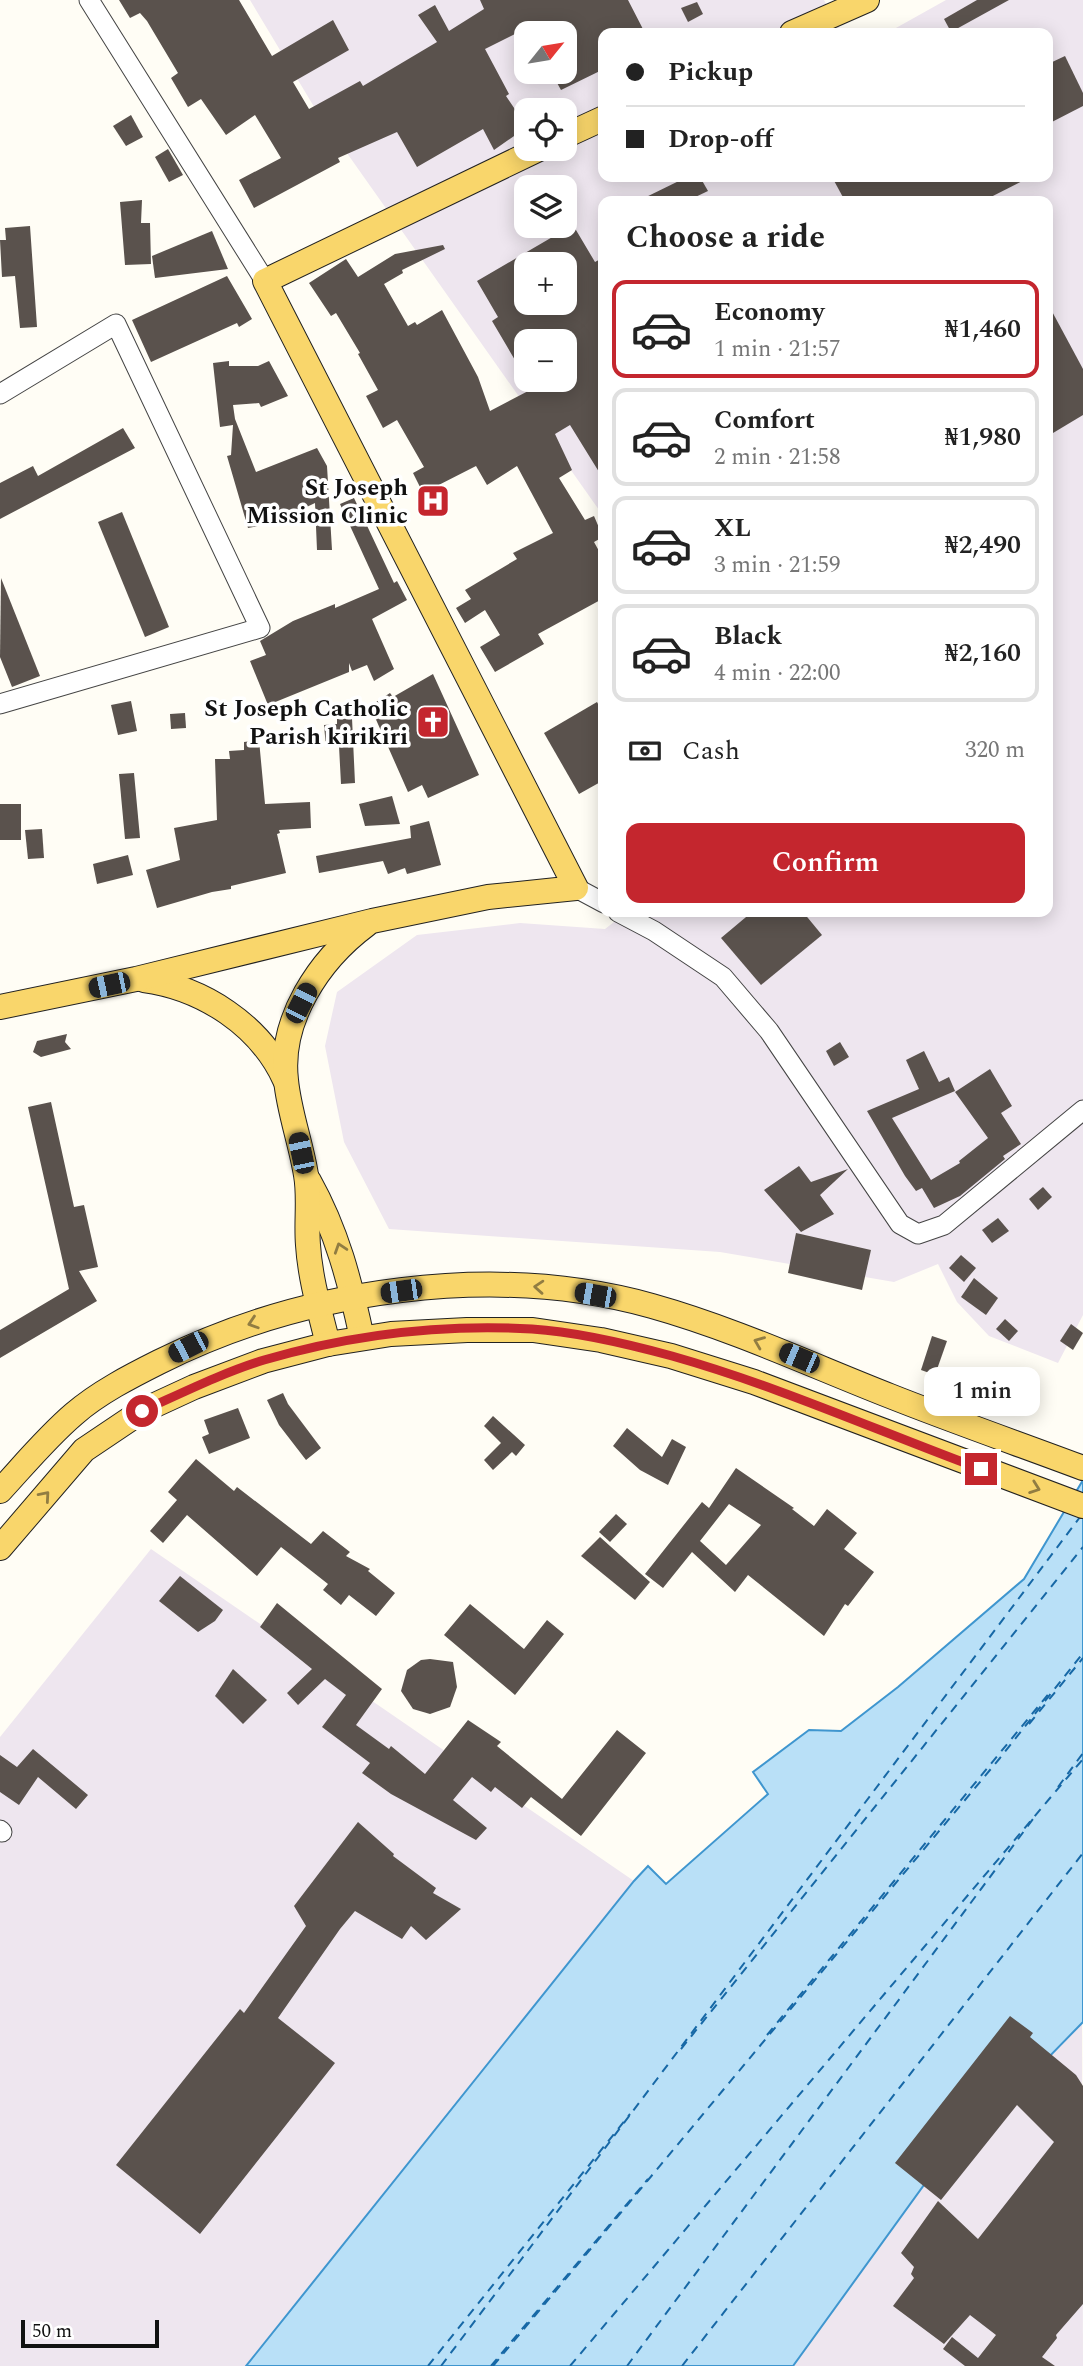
<!DOCTYPE html>
<html lang="en">
<head>
<meta charset="utf-8">
<style>
  :root { --surface:#fff; --page:#f6f6f6; --text:#222; --muted:#767676; --line:#e0e0e0; --accent:#c4262e }
  body { margin:0; font-family:Spectral,serif; background:var(--page); color:var(--text); height:100vh; display:flex; flex-direction:column; font-size:26px; white-space:nowrap }
  * { box-sizing:border-box; margin:0 }
  p { font-size:23px; color:var(--muted) }
  .icon { flex:none; width:38px; height:38px; fill:none; stroke:currentColor; stroke-width:2; stroke-linecap:round; stroke-linejoin:round }
  .map { position:relative; flex:1; overflow:hidden }
  .drawer { position:absolute; left:598px; top:196px; width:455px; height:721px; display:flex; flex-direction:column; background:var(--surface); border-radius:14px; box-shadow:0 4px 18px #0003 }
  .drawer>* { flex:none }
  .guide { position:absolute; left:598px; top:28px; width:455px; height:154px; border-radius:14px; box-shadow:0 4px 18px #0003; display:grid; align-content:center; height:154px; padding:0 28px; background:var(--surface) }
  .needle { width:46px; rotate:60deg }
  .fabs { position:absolute; left:514px; top:21px; display:grid; gap:14px }
  .fabs a { display:grid; place-items:center; width:63px; height:63px; border-radius:14px; background:var(--surface); box-shadow:0 4px 18px #0003; font-size:35px }
  .scale { position:absolute; left:21px; bottom:18px; width:138px; box-sizing:border-box; padding-left:7px; border:4px solid #111; border-top:0; font-size:19px; line-height:24px; white-space:nowrap; color:#111; -webkit-text-stroke:5px #fff; paint-order:stroke }
  .end { position:absolute; width:32px; height:32px; margin:-16px; border:9px solid #c4262e; background:#fff; box-shadow:0 0 0 4px #fff }
  .from { border-radius:50% }
  .bubble { position:absolute; height:49px; border-radius:14px; background:var(--surface); box-shadow:0 4px 18px #0003; font-size:23px; font-weight:600; line-height:49px; text-align:center }
  .car { position:absolute; width:21px; height:42px; margin:-21px -10px; border-radius:9px; box-shadow:0 0 5px 2px #0007; background:linear-gradient(#222 24%,#8ab4d8 0 40%,#222 0 76%,#8ab4d8 0 86%,#222 0) }
  .guide b { display:flex; align-items:center; gap:24px; height:66px; font-size:26px }
  .guide b+b { border-top:2px solid var(--line) }
  .guide i { width:18px; height:18px; background:var(--text) }
  ul { padding:0; list-style:none }
  li { display:flex; align-items:center; gap:21px; height:98px; margin:0 14px 10px; padding:0 14px; border:4px solid var(--line); border-radius:14px }
  li div { flex:1 }
  li b { display:block; font-size:26px }
  li em { font-style:normal; font-weight:600 }
  li.current { border-color:var(--accent) }
  li>.icon { width:63px; height:63px; stroke-width:1.5 }
  h2 { padding:0 28px; font-size:32px; line-height:84px }
  .pay { display:flex; align-items:center; gap:18px; height:77px; padding:0 28px; font-size:26px }
  .pay p { margin-inline-start:auto }
  .button { display:flex; gap:14px; margin-top:auto; padding:14px 28px }
  .button a { flex:1; height:80px; border-radius:14px; background:var(--accent); color:#fff; font-size:28px; font-weight:600; line-height:80px; text-align:center }
  .map>svg:first-child { display:block }
</style>
</head>
<body>
<div class="map">
<svg width="1083" height="2366" viewBox="0 0 1083 2366">
  <rect width="100%" height="100%" fill="#fffdf5"/>
  <g fill="#eee6ef" fill-rule="evenodd">
    <path d="M250,0H824L842,33H604V177H1048V33H887L946,0H1083V1315L1058,1363L989,1336L957,1302L938,1264L894,1282L720,1252L389,1229L344,1142L325,1046L337,992L417,935L520,923L605,929L627,912H1048V201H604V517L313,105ZM527,33H565V72H527ZM527,110H565V149H527ZM527,187H565V226H527ZM527,264H565V303H527ZM527,341H565V380H527Z"/>
    <path d="M151,1549L634,1881L246,2366H0V1737Z"/>
    <path d="M1082,2023L1083,2366H793L924,2185Z"/>
  </g>
  <path fill="#b9e0f7" stroke="#3f96cf" stroke-width="2" d="M1083,1480V2022L924,2185L793,2366H246L634,1881L648,1866L666,1884L768,1794L753,1772L809,1730L841,1731L898,1687L1024,1579Z"/>
  <g fill="none" stroke-linecap="round" stroke-linejoin="round">
    <g stroke="#1768a6" stroke-width="2" stroke-dasharray="9 7" stroke-linecap="butt">
      <path d="M1029,1724L1083,1658"/>
      <path d="M1058,1787L1083,1753"/>
      <path d="M767,2035L1051,1691"/>
      <path d="M681,2049L1083,1547"/>
      <path d="M428,2366L630,2114"/>
      <path d="M441,2366L1080,1517"/>
      <path d="M491,2366L648,2179"/>
      <path d="M493,2366L1000,1758L1083,1653"/>
      <path d="M570,2366L1083,1759"/>
      <path d="M627,2366L1033,1819"/>
      <path d="M682,2366L1083,1853"/>
    </g>
  </g>
  <g fill="#5a524d" fill-rule="evenodd">
    <path d="M119,0H239L272,56L333,20L349,50L293,82L309,109L360,81L363,86L437,42L418,15L435,5L449,31L484,9L480,0H628L645,33H604V69L561,90L551,72H565V33H517L485,49L509,94L506,96L527,127L494,150L483,129L417,167L397,132L338,158L340,162L254,208L239,180L281,158L255,115L226,135L201,99L188,107L171,78L178,73L147,21L140,13L130,18Z"/>
    <path d="M977,0H1009L951,32L944,19Z"/>
    <path d="M697,2L703,14L688,22L681,8Z"/>
    <path d="M1065,56L1083,93V106L1048,124V64Z"/>
    <path d="M131,115L143,137L126,146L113,126Z"/>
    <path d="M168,149L183,175L169,182L155,157Z"/>
    <path d="M687,177H700L708,191L687,201H638Z"/>
    <path d="M832,177H1030L983,201H845Z"/>
    <path d="M142,200L141,223H150L151,264L125,265L120,202Z"/>
    <path d="M573,225L595,262L604,257V480L570,425L555,434L572,470L559,478L585,520L594,516L603,537L594,542L604,560V598L538,634L544,644L495,672L480,647L500,635L485,610L465,623L456,608L471,599L465,590L517,559L513,553L553,533L517,466L487,485L476,466L423,493L413,473L424,467L397,420L383,428L366,396L378,390L358,354L360,353L336,313L331,316L309,283L346,259L358,277L395,254L443,245L445,249L402,270L403,273L384,284L408,326L415,322L417,325L442,310L478,377L490,411L532,389L492,321L498,317L477,281ZM527,264H565V303H527ZM527,341H565V380H527Z"/>
    <path d="M30,226L37,327L20,328L15,276L2,277L0,240H6L5,228Z"/>
    <path d="M212,231L228,269L155,278L152,256Z"/>
    <path d="M227,276L252,319L239,327L237,323L151,362L132,320Z"/>
    <path d="M1048,304L1083,369V415L1048,436Z"/>
    <path d="M229,361V366H258L269,361L288,396L261,407L259,403L233,405L235,419L256,472L317,448L327,466L332,550H317L315,503L273,523L248,528L227,456L231,455L233,425L220,427L213,363Z"/>
    <path d="M123,428L135,448L0,519V483L33,466L38,476Z"/>
    <path d="M354,498L394,583L397,581L407,600L372,619L394,669L374,681L367,665L352,671L349,663V672L268,705L250,661L266,655L260,641L293,621L335,604V608L379,589L340,504Z"/>
    <path d="M122,512L169,627L145,637L98,522Z"/>
    <path d="M1,578L40,676L12,687L0,657Z"/>
    <path d="M433,674L479,775L428,798L422,785L408,792L370,706L390,693L393,697Z"/>
    <path d="M131,701L137,731L118,735L111,705Z"/>
    <path d="M597,702L604,715V780L579,794L544,733Z"/>
    <path d="M185,713L186,728L171,729L170,714Z"/>
    <path d="M352,718L355,783L341,784L339,746L326,747L324,725L337,724V719Z"/>
    <path d="M259,740L265,804L310,802L311,828L279,830L280,833L277,834L286,873L231,886V889L212,892L157,908L146,870L180,860L174,828L217,820L215,759H230L229,751L244,750V742Z"/>
    <path d="M134,773L140,838L125,839L119,774Z"/>
    <path d="M392,796L400,824L365,826L359,804Z"/>
    <rect x="0" y="804" width="21" height="36"/>
    <path d="M429,821L441,865L407,874L405,868L388,874L383,861L319,873L316,856L411,838L410,826Z"/>
    <path d="M42,829L44,858L28,859L25,830Z"/>
    <path d="M128,855L133,875L97,884L93,864Z"/>
    <path d="M752,912H803L822,935L761,985L721,938Z"/>
    <path d="M67,1034L65,1042L71,1049L41,1057L33,1052L37,1041Z"/>
    <path d="M840,1042L849,1057L834,1066L826,1051Z"/>
    <path d="M924,1051L939,1082L949,1077L955,1091L892,1118L931,1180L960,1163L959,1161L988,1138L955,1092L990,1069L1012,1106L1001,1113L1021,1144L1003,1156L1005,1159L960,1196L934,1208L922,1188L916,1191L905,1176L867,1111L919,1089L906,1060Z"/>
    <path d="M51,1102L74,1207L84,1205L98,1267L79,1271L97,1301L0,1358V1330L69,1289L28,1107Z"/>
    <path d="M799,1166L811,1182L848,1169L820,1195L834,1214L801,1232L764,1190Z"/>
    <path d="M1043,1187L1052,1197L1038,1210L1029,1199Z"/>
    <path d="M998,1218L1009,1231L992,1243L982,1230Z"/>
    <path d="M796,1233L871,1250L862,1290L788,1273Z"/>
    <path d="M961,1255L976,1268L964,1282L949,1268Z"/>
    <path d="M974,1278L998,1298L986,1315L961,1297Z"/>
    <path d="M1005,1319L1018,1331L1009,1341L996,1329Z"/>
    <path d="M1071,1324L1083,1333L1073,1350L1060,1341Z"/>
    <path d="M932,1336L947,1341L935,1375L921,1370Z"/>
    <path d="M283,1393L288,1404L321,1448L306,1460L279,1425L267,1400Z"/>
    <path d="M238,1408L250,1438L209,1454L202,1437L209,1434L204,1420Z"/>
    <path d="M493,1416L525,1445L516,1456L512,1452L493,1470L484,1460L501,1443L484,1426Z"/>
    <path d="M627,1428L662,1457L672,1439L686,1447L668,1485L640,1470L613,1446Z"/>
    <path d="M196,1459L234,1491L237,1487L311,1544L323,1531L350,1552L346,1556L370,1569L368,1571L395,1593L376,1616L349,1595L341,1605L323,1590L328,1584L281,1547L257,1576L187,1515L163,1543L150,1531L177,1500L168,1492Z"/>
    <path d="M736,1468L794,1508L792,1509L814,1526L827,1509L857,1533L844,1549L874,1572L848,1606L845,1604L824,1636L748,1575L735,1592L692,1552L663,1588L645,1574L702,1502L709,1508ZM729,1504L761,1525L726,1565L700,1541Z"/>
    <path d="M616,1514L627,1524L610,1542L599,1532Z"/>
    <path d="M600,1537L650,1582L635,1600L581,1556Z"/>
    <path d="M180,1576L223,1610L215,1621L198,1632L159,1601Z"/>
    <path d="M277,1603L382,1689L356,1725L389,1749L391,1746L425,1774L468,1720L501,1742L497,1746L562,1799L617,1730L646,1753L581,1836L531,1797L522,1808L495,1787L491,1792L472,1777L453,1800L487,1828L476,1840L391,1794L362,1773L370,1763L322,1727L346,1695L325,1679L298,1705L287,1693L312,1669L260,1627Z"/>
    <path d="M470,1604L524,1649L547,1620L564,1634L515,1695L444,1635Z"/>
    <path d="M430,1659L453,1662L457,1687L450,1707L430,1714L413,1709L401,1691L407,1670L421,1660Z"/>
    <path d="M233,1669L267,1700L243,1724L215,1696Z"/>
    <path d="M33,1749L88,1795L76,1809L38,1777L19,1805L0,1792V1755L17,1767Z"/>
    <path d="M358,1822L394,1854L393,1856L436,1888L433,1893L461,1909L426,1940L411,1926L402,1939L355,1911L340,1929L278,2018L335,2063L200,2234L116,2165L240,2009L244,2013L306,1926L294,1906Z"/>
    <path d="M1010,2016L1033,2033L1030,2037L1076,2075L1083,2086V2304L1056,2335L1057,2338L1042,2357L1055,2366H965L943,2349L952,2337L978,2358L996,2335L970,2315L944,2344L893,2306L914,2278L911,2274L914,2267L901,2253L938,2201L978,2239L1054,2142L1017,2105L941,2200L895,2163Z"/>
  </g>
  <g fill="none" stroke-linecap="round" stroke-linejoin="round">
    <defs>
      <g id="minor">
        <path d="M89,0L265,281"/>
        <path d="M0,394L116,324L260,628L0,704"/>
        <path d="M576,888L604,903"/>
        <path d="M618,912L654,931L723,977L769,1031L900,1224L918,1234L944,1225L1083,1110"/>
        <path d="M0,1830L2,1832"/>
      </g>
      <g id="major">
        <path d="M792,33L867,0"/>
        <path d="M565,136L604,118"/>
        <path d="M144,980C203,988 260,1025 285,1080"/>
        <path d="M0,1007L136,979L372,921L488,897L576,888L265,281L539,149"/>
        <path d="M309,1181C337,1231 350,1282 362,1338"/>
        <path d="M328,1344C320,1312 310,1278 308,1245C306,1222 310,1197 306,1175C301,1143 289,1112 286,1080C279,1020 319,960 366,925"/>
        <path d="M0,1491C24,1465 47,1437 74,1414C98,1393 131,1376 159,1362C305,1289 494,1262 652,1306C734,1329 811,1365 890,1396C953,1421 1019,1444 1083,1468"/>
        <path d="M0,1548L84,1450L142,1411L194,1387L263,1361L328,1344L391,1334L467,1330H533L601,1340L671,1356L754,1382L1083,1506"/>
      </g>
    </defs>
    <use href="#minor" stroke="#444" stroke-width="21"/>
    <use href="#major" stroke="#222" stroke-width="26"/>
    <use href="#minor" stroke="#fff" stroke-width="19"/>
    <use href="#major" stroke="#f9d66b" stroke-width="24"/>
  </g>
  <defs><path id="oneway-chevron" d="M-2-3.5L2.5 0L-2 3.5" fill="none" stroke-width="1.6" stroke-linecap="round" stroke-linejoin="round" transform="scale(1.75)"/></defs>
  <g stroke="#917d42">
    <use href="#oneway-chevron" transform="translate(340 1248) rotate(-108)"/>
    <use href="#oneway-chevron" transform="translate(539 1287) rotate(-176)"/>
    <use href="#oneway-chevron" transform="translate(253 1323) rotate(162)"/>
    <use href="#oneway-chevron" transform="translate(759 1342) rotate(-158)"/>
    <use href="#oneway-chevron" transform="translate(1035 1488) rotate(20)"/>
    <use href="#oneway-chevron" transform="translate(45 1496) rotate(-49)"/>
  </g>
  <g fill="none" stroke-linecap="round" stroke-linejoin="round">
    <path stroke="#c4262e" stroke-width="9" d="M142,1411C182,1393 222,1373 264,1360C350,1335 443,1324 532,1329C578,1332 628,1344 672,1356C778,1386 878,1431 981,1469"/>
  </g>
  <defs>
    <symbol id="hospital-square" viewBox="-11 -11 22 22"><rect x="-9" y="-9" width="18" height="18" rx="4" fill="#c4262e" stroke="#fff"/><path d="M-5-5h3v3.5h4V-5h3V5h-3V1.5h-4V5h-3Z" fill="#fff"/></symbol>
    <symbol id="church-square" viewBox="-11 -11 22 22"><rect x="-9" y="-9" width="18" height="18" rx="4" fill="#c4262e" stroke="#fff"/><path d="M-1.2-6h2.4v3.5h3.3v2.4h-3.3V6h-2.4V-.1h-3.3v-2.4h3.3Z" fill="#fff"/></symbol>
  </defs>
  <g fill-rule="evenodd">
    <use href="#hospital-square" x="414" y="482" width="38" height="38"/>
    <use href="#church-square" x="414" y="703" width="38" height="38"/>
  </g>
  <g text-anchor="middle" stroke-width="7" stroke-linejoin="round" paint-order="stroke">
    <g font-size="24" font-weight="bold" fill="#111" stroke="#fff" text-anchor="end">
      <text x="408" y="495">St Joseph<tspan x="408" dy="28">Mission Clinic</tspan></text>
      <text x="408" y="716">St Joseph Catholic<tspan x="408" dy="28">Parish kirikiri</tspan></text>
    </g>
  </g>
</svg>
<div class="fabs">
<a><svg class="needle" viewBox="-14 -14 28 28"><path d="M0-13l5 13h-10z" fill="#e53935"/><path d="M0 13l5-13h-10z" fill="#767676"/></svg></a>
<a><svg class="icon" aria-label="locate" viewBox="0 0 24 24"><circle cx="12" cy="12" r="6"/><path d="M12 2v4M12 18v4M2 12h4M18 12h4"/></svg></a>
<a><svg class="icon" aria-label="layers" viewBox="0 0 24 24"><path d="M12 4l9 5-9 5-9-5zM3 14l9 5 9-5"/></svg></a>
<a>+</a>
<a>−</a>
</div>
<div class="scale">50 m</div>
<i class="end from" style="left:142px;top:1411px"></i>
<i class="end" style="left:981px;top:1469px"></i>
<div class="bubble" style="left:924px;top:1367px;width:116px">1 min</div>
<i class="car" style="left:109px;top:985px;rotate:258deg"></i>
<i class="car" style="left:301px;top:1003px;rotate:27deg"></i>
<i class="car" style="left:301px;top:1153px;rotate:348deg"></i>
<i class="car" style="left:401px;top:1291px;rotate:262deg"></i>
<i class="car" style="left:595px;top:1295px;rotate:280deg"></i>
<i class="car" style="left:188px;top:1347px;rotate:243deg"></i>
<i class="car" style="left:799px;top:1358px;rotate:293deg"></i>
<div class="guide">
<b><i class="from"></i>Pickup</b>
<b><i></i>Drop-off</b>
</div>
<section class="drawer">
<h2>Choose a ride</h2>
<ul>
<li class="current"><svg class="icon" aria-label="car" viewBox="0 0 24 24"><path d="M5 17H2v-5l4-1 3-4h7l3 4 3 1v5h-3M9 17h6M6 11h13"/><circle cx="7" cy="17" r="2"/><circle cx="17" cy="17" r="2"/></svg><div><b>Economy</b><p>1 min · 21:57</p></div><em>₦1,460</em></li>
<li><svg class="icon" aria-label="car" viewBox="0 0 24 24"><path d="M5 17H2v-5l4-1 3-4h7l3 4 3 1v5h-3M9 17h6M6 11h13"/><circle cx="7" cy="17" r="2"/><circle cx="17" cy="17" r="2"/></svg><div><b>Comfort</b><p>2 min · 21:58</p></div><em>₦1,980</em></li>
<li><svg class="icon" aria-label="car" viewBox="0 0 24 24"><path d="M5 17H2v-5l4-1 3-4h7l3 4 3 1v5h-3M9 17h6M6 11h13"/><circle cx="7" cy="17" r="2"/><circle cx="17" cy="17" r="2"/></svg><div><b>XL</b><p>3 min · 21:59</p></div><em>₦2,490</em></li>
<li><svg class="icon" aria-label="car" viewBox="0 0 24 24"><path d="M5 17H2v-5l4-1 3-4h7l3 4 3 1v5h-3M9 17h6M6 11h13"/><circle cx="7" cy="17" r="2"/><circle cx="17" cy="17" r="2"/></svg><div><b>Black</b><p>4 min · 22:00</p></div><em>₦2,160</em></li>
</ul>
<div class="pay"><svg class="icon" aria-label="cash" viewBox="0 0 24 24"><path d="M3 7h18v10H3z"/><circle cx="12" cy="12" r="2"/></svg>Cash<p>320 m</p></div>
<div class="button"><a>Confirm</a></div>
</section>
</div>
</body>
</html>
